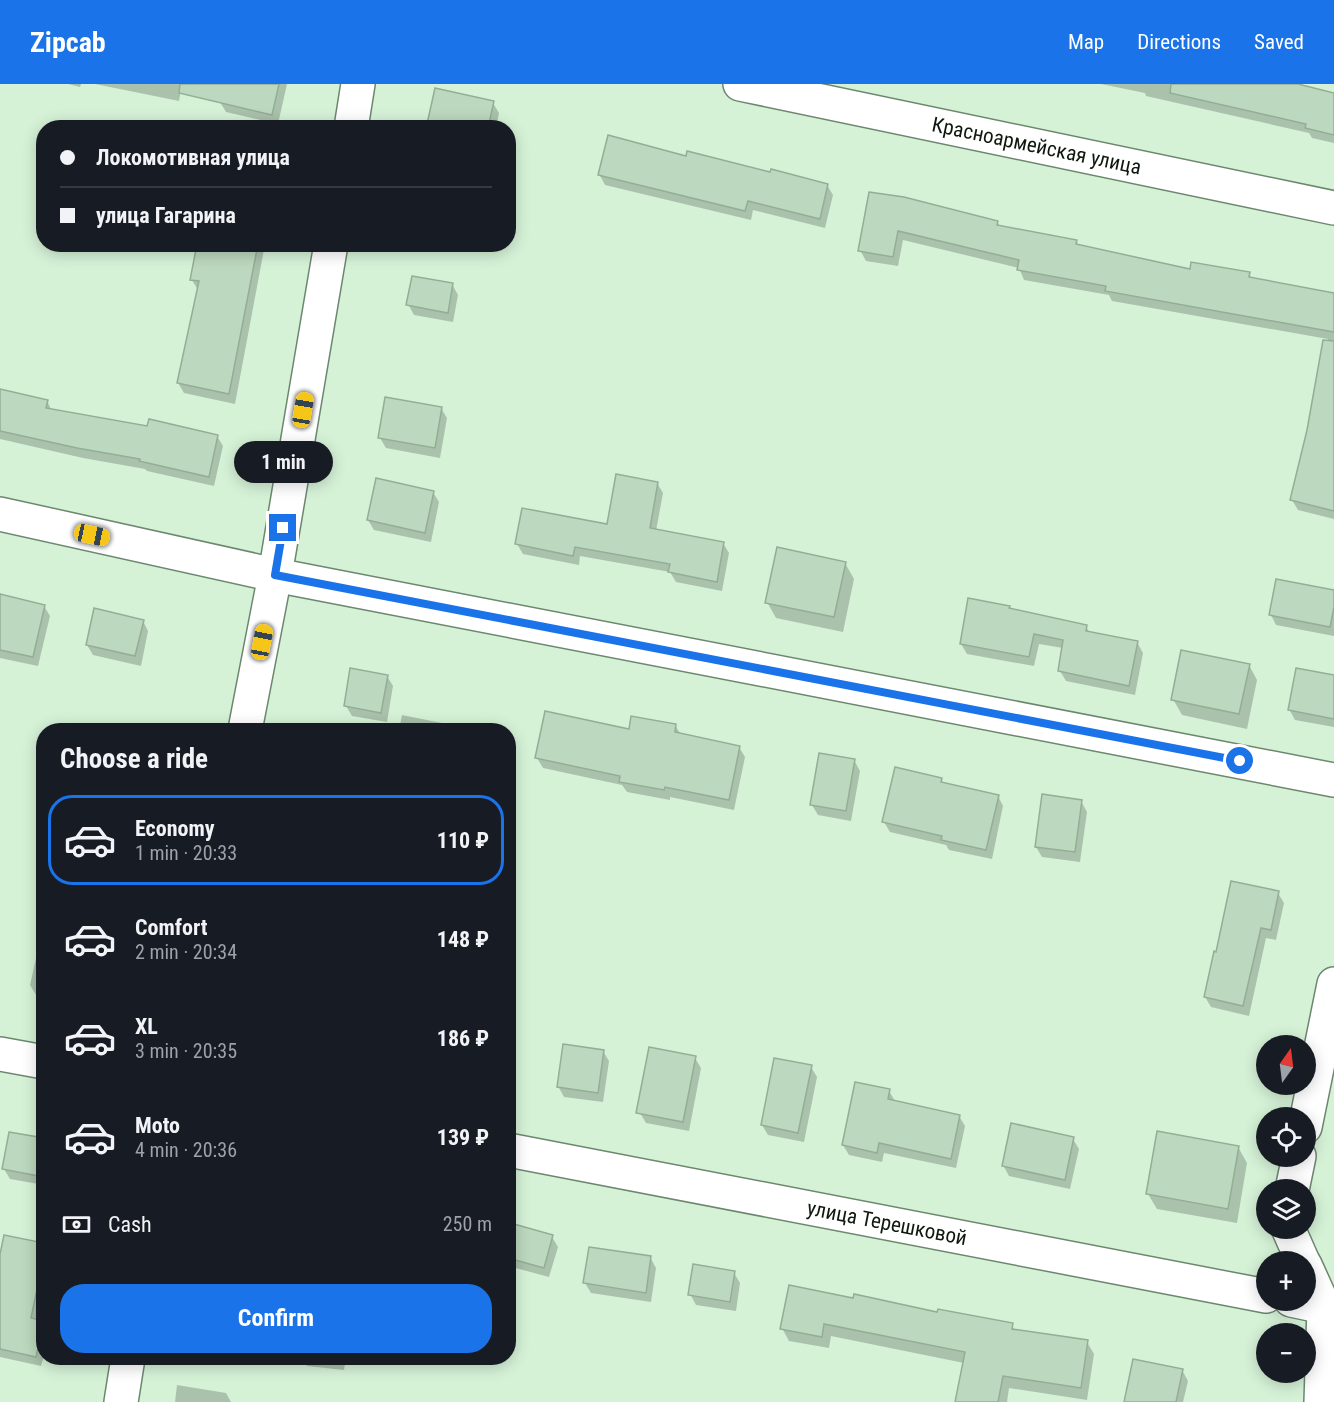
<!DOCTYPE html>
<html lang="en">
<head>
<meta charset="utf-8">
<style>
  :root { --surface:#171b24; --page:#20242c; --text:#f1f3f6; --muted:#9ea1a6; --line:#363941; --accent:#1a73e8 }
  body { margin:0; font-family:"Roboto Condensed",sans-serif; background:var(--page); color:var(--text); height:100vh; display:flex; flex-direction:column; font-size:22px; white-space:nowrap }
  * { box-sizing:border-box; margin:0 }
  p { font-size:20px; color:var(--muted) }
  .icon { flex:none; width:33px; height:33px; fill:none; stroke:currentColor; stroke-width:2; stroke-linecap:round; stroke-linejoin:round }
  .map { position:relative; flex:1; overflow:hidden }
  .drawer { position:absolute; left:36px; top:639px; width:480px; height:642px; display:flex; flex-direction:column; background:var(--surface); border-radius:24px; box-shadow:0 3px 15px #0003 }
  .drawer>* { flex:none }
  .top-card { position:absolute; left:36px; top:36px; width:480px; height:132px; border-radius:24px; box-shadow:0 3px 15px #0003; display:grid; align-content:center; height:132px; padding:0 24px; background:var(--surface) }
  .needle { width:39px; rotate:14deg }
  .fabs { position:absolute; left:1256px; top:951px; display:grid; gap:12px }
  .fabs a { display:grid; place-items:center; width:60px; height:60px; border-radius:50%; background:var(--surface); box-shadow:0 3px 15px #0003; font-size:30px }
  .end { position:absolute; width:27px; height:27px; margin:-14px; border:8px solid #1a73e8; background:#fff; box-shadow:0 0 0 3px #fff }
  .from { border-radius:50% }
  .bubble { position:absolute; height:42px; border-radius:21px; background:var(--surface); box-shadow:0 3px 15px #0003; font-size:20px; font-weight:700; line-height:42px; text-align:center }
  .car { position:absolute; width:18px; height:36px; margin:-18px -9px; border-radius:8px; box-shadow:0 0 4px 2px #0007; background:linear-gradient(#f5c518 24%,#345 0 40%,#f5c518 0 76%,#345 0 86%,#f5c518 0) }
  .top-card b { display:flex; align-items:center; gap:21px; height:57px; font-size:22px }
  .top-card b+b { border-top:2px solid var(--line) }
  .top-card i { width:15px; height:15px; background:var(--text) }
  ul { padding:0; list-style:none }
  li { display:flex; align-items:center; gap:18px; height:90px; margin:0 12px 9px; padding:0 12px; border:3px solid transparent; border-radius:24px }
  li div { flex:1 }
  li b { display:block; font-size:22px }
  li em { font-style:normal; font-weight:700 }
  li.on { border-color:var(--accent) }
  li>.icon { width:54px; height:54px; stroke-width:1.5 }
  h2 { padding:0 24px; font-size:27px; line-height:72px }
  .pay { display:flex; align-items:center; gap:15px; height:66px; padding:0 24px; font-size:22px }
  .pay p { margin-inline-start:auto }
  .action { display:flex; gap:12px; margin-top:auto; padding:12px 24px }
  .action a { flex:1; height:69px; border-radius:24px; background:var(--accent); color:#fff; font-size:24px; font-weight:700; line-height:69px; text-align:center }
  header { display:flex; align-items:center; gap:36px; box-sizing:border-box; height:84px; padding:0 30px; background:var(--accent); color:#fff }
  header strong { font-size:28px }
  nav { display:flex; gap:33px; margin-inline-start:auto; font-size:21px }
  .map>svg:first-child { display:block }
</style>
</head>
<body>
<header>
<strong>Zipcab</strong>
<nav><a>Map</a><a>Directions</a><a>Saved</a></nav>
</header>
<div class="map">
<svg width="1334" height="1318" viewBox="0 0 1334 1318">
  <rect width="100%" height="100%" fill="#d5f2d7"/>
  <g fill="#0003">
    <path d="M68,0H81L80,3Z"/>
    <path d="M95,0H182L179,17Z"/>
    <path d="M224,0H287L278,40L226,28L220,18Z"/>
    <path d="M1101,0H1292L1334,10V59L1312,54L1309,49L1146,12L1145,9Z"/>
    <path d="M493,19L499,29L496,44H431L429,39Z"/>
    <path d="M687,74L827,101L833,111L825,144L753,126L751,136L605,101L599,90Z"/>
    <path d="M870,109L997,138L1000,143L1076,157L1079,162L1191,186L1249,190L1253,196L1334,211V435L1298,426L1292,416L1328,255L1112,217L1109,211L1024,196L1019,184L903,156L898,182L866,177L860,166Z"/>
    <path d="M198,160H265L235,320L184,309L178,299L198,206L192,196Z"/>
    <path d="M452,200L458,211L453,238L414,231L408,220Z"/>
    <path d="M0,307L47,317L52,327L148,344L217,352L223,362L214,402L147,387L145,385L83,374L0,355Z"/>
    <path d="M441,324L447,334L440,374L386,364L380,354Z"/>
    <path d="M657,399L663,409L656,447L723,459L729,469L722,507L676,498L670,488L580,472L579,481L523,470L517,460L608,442Z"/>
    <path d="M433,408L439,418L431,458L374,446L368,436Z"/>
    <path d="M845,479L854,495L843,548L776,534L767,518Z"/>
    <path d="M1334,507V552L1276,541L1271,531Z"/>
    <path d="M0,512L44,522L50,532L38,582L0,574Z"/>
    <path d="M1009,523L1010,526L1086,543L1090,549L1137,558L1143,569L1135,611L1066,597L1060,587L1063,564L1039,560L1034,582L967,570L961,560Z"/>
    <path d="M143,537L148,547L141,582L93,571L87,561Z"/>
    <path d="M1249,581L1257,596L1247,645L1182,631L1173,615Z"/>
    <path d="M387,592L393,602L387,638L352,632L346,622Z"/>
    <path d="M1334,593V643L1295,636L1289,625Z"/>
    <path d="M402,631L447,640L450,646H399Z"/>
    <path d="M93,639L153,646H92Z"/>
    <path d="M675,641L681,651L739,663L745,673L734,726L670,713V716L627,708L622,701L543,684L537,674L630,647Z"/>
    <path d="M854,676L860,687L851,737L818,731L812,721Z"/>
    <path d="M941,695L944,700L998,712L1003,722L992,775L949,766L946,761L890,748L884,738Z"/>
    <path d="M1081,717L1087,728L1080,778L1042,773L1036,763Z"/>
    <path d="M1278,809L1284,819L1276,856L1266,854L1249,932L1211,923L1205,913L1217,870Z"/>
    <path d="M41,852L44,853V917L39,916L30,901Z"/>
    <path d="M603,967L609,977L603,1018L564,1013L558,1002Z"/>
    <path d="M695,974L701,984L689,1047L646,1039L640,1029Z"/>
    <path d="M811,983L817,993L804,1058L768,1051L762,1041Z"/>
    <path d="M889,1007L895,1017L959,1032L965,1042L956,1084L884,1069L882,1078L849,1071L843,1061Z"/>
    <path d="M44,1055V1101L10,1095L4,1085Z"/>
    <path d="M1073,1055L1079,1065L1070,1105L1009,1092L1003,1081Z"/>
    <path d="M1238,1063L1247,1079L1237,1139L1157,1125L1148,1110Z"/>
    <path d="M508,1147L552,1153L558,1163L549,1193L508,1182Z"/>
    <path d="M44,1161V1208L38,1237L44,1239V1272L41,1282L0,1273V1177Z"/>
    <path d="M650,1173L656,1184L651,1218L591,1209L585,1199Z"/>
    <path d="M734,1189L740,1199L736,1227L696,1221L690,1210Z"/>
    <path d="M790,1203L939,1230L1012,1241L1015,1247L1087,1258L1094,1270L1087,1316L1009,1304L1007,1318H958L964,1279L831,1252L829,1264L789,1257L782,1244Z"/>
    <path d="M303,1274H346L344,1286L307,1282Z"/>
    <path d="M1182,1286L1188,1297L1183,1318H1125Z"/>
    <path d="M177,1301L226,1309L231,1318H175Z"/>
  </g>
  <g fill="#bcd8be" stroke="#93ae95" stroke-width="1.5">
    <path d="M180,0H279L272,31L179,9Z"/>
    <path d="M1171,0H1298L1334,9V51L1305,44L1306,40L1170,9Z"/>
    <path d="M435,4L494,17L488,44H444L427,40Z"/>
    <path d="M608,51L686,72L687,67L770,88L771,85L828,100L820,135L748,117L745,127L598,91Z"/>
    <path d="M869,108L904,113L998,137L997,141L1077,156L1076,160L1190,185L1191,178L1250,188L1249,193L1334,209V248L1105,207L1106,202L1017,186L1019,176L898,147L893,173L858,167Z"/>
    <path d="M197,160H258L229,310L177,299L199,197L190,196Z"/>
    <path d="M412,192L453,199L448,229L406,221Z"/>
    <path d="M1323,256L1334,257V427L1290,416L1307,346Z"/>
    <path d="M0,305L48,316L46,324L147,342L149,335L218,351L209,393L139,377L140,375L77,364L0,347Z"/>
    <path d="M385,313L442,323L435,364L378,354Z"/>
    <path d="M616,390L658,398L650,444L724,458L717,498L668,488L670,480L575,463L573,472L515,460L522,424L607,440Z"/>
    <path d="M376,394L434,407L425,449L367,436Z"/>
    <path d="M777,463L846,478L834,533L765,519Z"/>
    <path d="M1276,495L1334,506V523L1330,543L1269,531Z"/>
    <path d="M0,510L45,521L33,573L0,566Z"/>
    <path d="M968,514L1010,522L1009,524L1087,541L1086,547L1138,557L1129,602L1058,587L1063,556L1034,550L1029,573L960,560Z"/>
    <path d="M94,524L144,536L135,572L86,561Z"/>
    <path d="M1181,566L1250,580L1239,630L1171,616Z"/>
    <path d="M350,584L388,591L381,629L344,622Z"/>
    <path d="M1296,584L1334,591V635L1288,626Z"/>
    <path d="M545,627L629,645L631,632L676,640L675,648L740,662L729,716L665,703L664,706L619,698L620,692L535,674Z"/>
    <path d="M819,669L855,675L846,727L810,721Z"/>
    <path d="M895,683L942,694L941,698L999,711L986,766L941,756L942,752L882,738Z"/>
    <path d="M1042,710L1082,716L1075,768L1035,763Z"/>
    <path d="M1231,797L1279,807L1271,846L1261,844L1243,922L1204,913L1214,867L1216,868Z"/>
    <path d="M563,960L604,966L598,1009L557,1003Z"/>
    <path d="M649,963L696,972L683,1038L636,1029Z"/>
    <path d="M774,974L812,981L798,1049L761,1041Z"/>
    <path d="M855,998L890,1005L888,1015L960,1031L951,1075L879,1059L877,1069L842,1061Z"/>
    <path d="M1011,1039L1074,1053L1065,1096L1002,1082Z"/>
    <path d="M1157,1047L1239,1062L1228,1125L1146,1110Z"/>
    <path d="M9,1048L44,1054V1093L2,1085Z"/>
    <path d="M514,1140L553,1151L544,1184L508,1174V1161Z"/>
    <path d="M4,1151L44,1159V1172L31,1234L44,1237L36,1273L0,1265V1170Z"/>
    <path d="M589,1163L651,1172L646,1209L583,1199Z"/>
    <path d="M693,1180L735,1187L730,1218L688,1211Z"/>
    <path d="M789,1201L853,1214L854,1210L937,1228L938,1225L1013,1239L1012,1245L1088,1256L1081,1304L1003,1292L998,1318H955L965,1268L824,1240L822,1253L780,1245Z"/>
    <path d="M1133,1275L1183,1285L1176,1318H1124Z"/>
  </g>
  <g fill="none" stroke-linecap="round" stroke-linejoin="round">
    <defs>
      <g id="minor">
        <path id="s1" d="M740,0L1334,124"/>
        <path d="M351,44L358,0"/>
        <path d="M0,430L275,491L1334,696"/>
        <path d="M245,646L275,491L331,160"/>
        <path d="M0,970L44,978"/>
        <path d="M1305,1043L1334,900"/>
        <path id="s2" d="M508,1066L1266,1212"/>
        <path d="M1292,1106L1299,1072"/>
        <path d="M1288,1144L1303,1178"/>
        <path d="M1305,1181L1324,1223L1321,1318"/>
        <path d="M1291,1216L1324,1223L1334,1229"/>
        <path d="M121,1318L128,1274"/>
      </g>
    </defs>
    <use href="#minor" stroke="#6d876f" stroke-width="36"/>
    <use href="#minor" stroke="#fff" stroke-width="33"/>
  </g>
  <g fill="none" stroke-linecap="round" stroke-linejoin="round">
    <path stroke="#1a73e8" stroke-width="8" d="M283,444L275,491L1240,677"/>
  </g>
  <g text-anchor="middle" stroke-width="5" stroke-linejoin="round" paint-order="stroke">
    <g font-size="21" fill="#0e180f" stroke="#d5f2d7">
      <text dy="7" stroke="none"><textPath href="#s1" startOffset="303">Красноармейская улица</textPath></text>
      <text dy="7" stroke="none"><textPath href="#s2" startOffset="386">улица Терешковой</textPath></text>
    </g>
  </g>
</svg>
<div class="fabs">
<a><svg class="needle" viewBox="-14 -14 28 28"><path d="M0-13l5 13h-10z" fill="#e53935"/><path d="M0 13l5-13h-10z" fill="#9ea1a6"/></svg></a>
<a><svg class="icon" aria-label="locate" viewBox="0 0 24 24"><circle cx="12" cy="12" r="6"/><path d="M12 2v4M12 18v4M2 12h4M18 12h4"/></svg></a>
<a><svg class="icon" aria-label="layers" viewBox="0 0 24 24"><path d="M12 4l9 5-9 5-9-5zM3 14l9 5 9-5"/></svg></a>
<a>+</a>
<a>−</a>
</div>
<i class="end from" style="left:1240px;top:677px"></i>
<i class="end" style="left:283px;top:444px"></i>
<div class="bubble" style="left:234px;top:357px;width:99px">1 min</div>
<i class="car" style="left:303px;top:326px;rotate:10deg"></i>
<i class="car" style="left:92px;top:451px;rotate:102deg"></i>
<i class="car" style="left:262px;top:558px;rotate:11deg"></i>
<div class="top-card">
<b><i class="from"></i>Локомотивная улица</b>
<b><i></i>улица Гагарина</b>
</div>
<section class="drawer">
<h2>Choose a ride</h2>
<ul>
<li class="on"><svg class="icon" aria-label="car" viewBox="0 0 24 24"><path d="M5 17H2v-5l4-1 3-4h7l3 4 3 1v5h-3M9 17h6M6 11h13"/><circle cx="7" cy="17" r="2"/><circle cx="17" cy="17" r="2"/></svg><div><b>Economy</b><p>1 min · 20:33</p></div><em>110 ₽</em></li>
<li><svg class="icon" aria-label="car" viewBox="0 0 24 24"><path d="M5 17H2v-5l4-1 3-4h7l3 4 3 1v5h-3M9 17h6M6 11h13"/><circle cx="7" cy="17" r="2"/><circle cx="17" cy="17" r="2"/></svg><div><b>Comfort</b><p>2 min · 20:34</p></div><em>148 ₽</em></li>
<li><svg class="icon" aria-label="car" viewBox="0 0 24 24"><path d="M5 17H2v-5l4-1 3-4h7l3 4 3 1v5h-3M9 17h6M6 11h13"/><circle cx="7" cy="17" r="2"/><circle cx="17" cy="17" r="2"/></svg><div><b>XL</b><p>3 min · 20:35</p></div><em>186 ₽</em></li>
<li><svg class="icon" aria-label="car" viewBox="0 0 24 24"><path d="M5 17H2v-5l4-1 3-4h7l3 4 3 1v5h-3M9 17h6M6 11h13"/><circle cx="7" cy="17" r="2"/><circle cx="17" cy="17" r="2"/></svg><div><b>Moto</b><p>4 min · 20:36</p></div><em>139 ₽</em></li>
</ul>
<div class="pay"><svg class="icon" aria-label="cash" viewBox="0 0 24 24"><path d="M3 7h18v10H3z"/><circle cx="12" cy="12" r="2"/></svg>Cash<p>250 m</p></div>
<div class="action"><a>Confirm</a></div>
</section>
</div>
</body>
</html>
